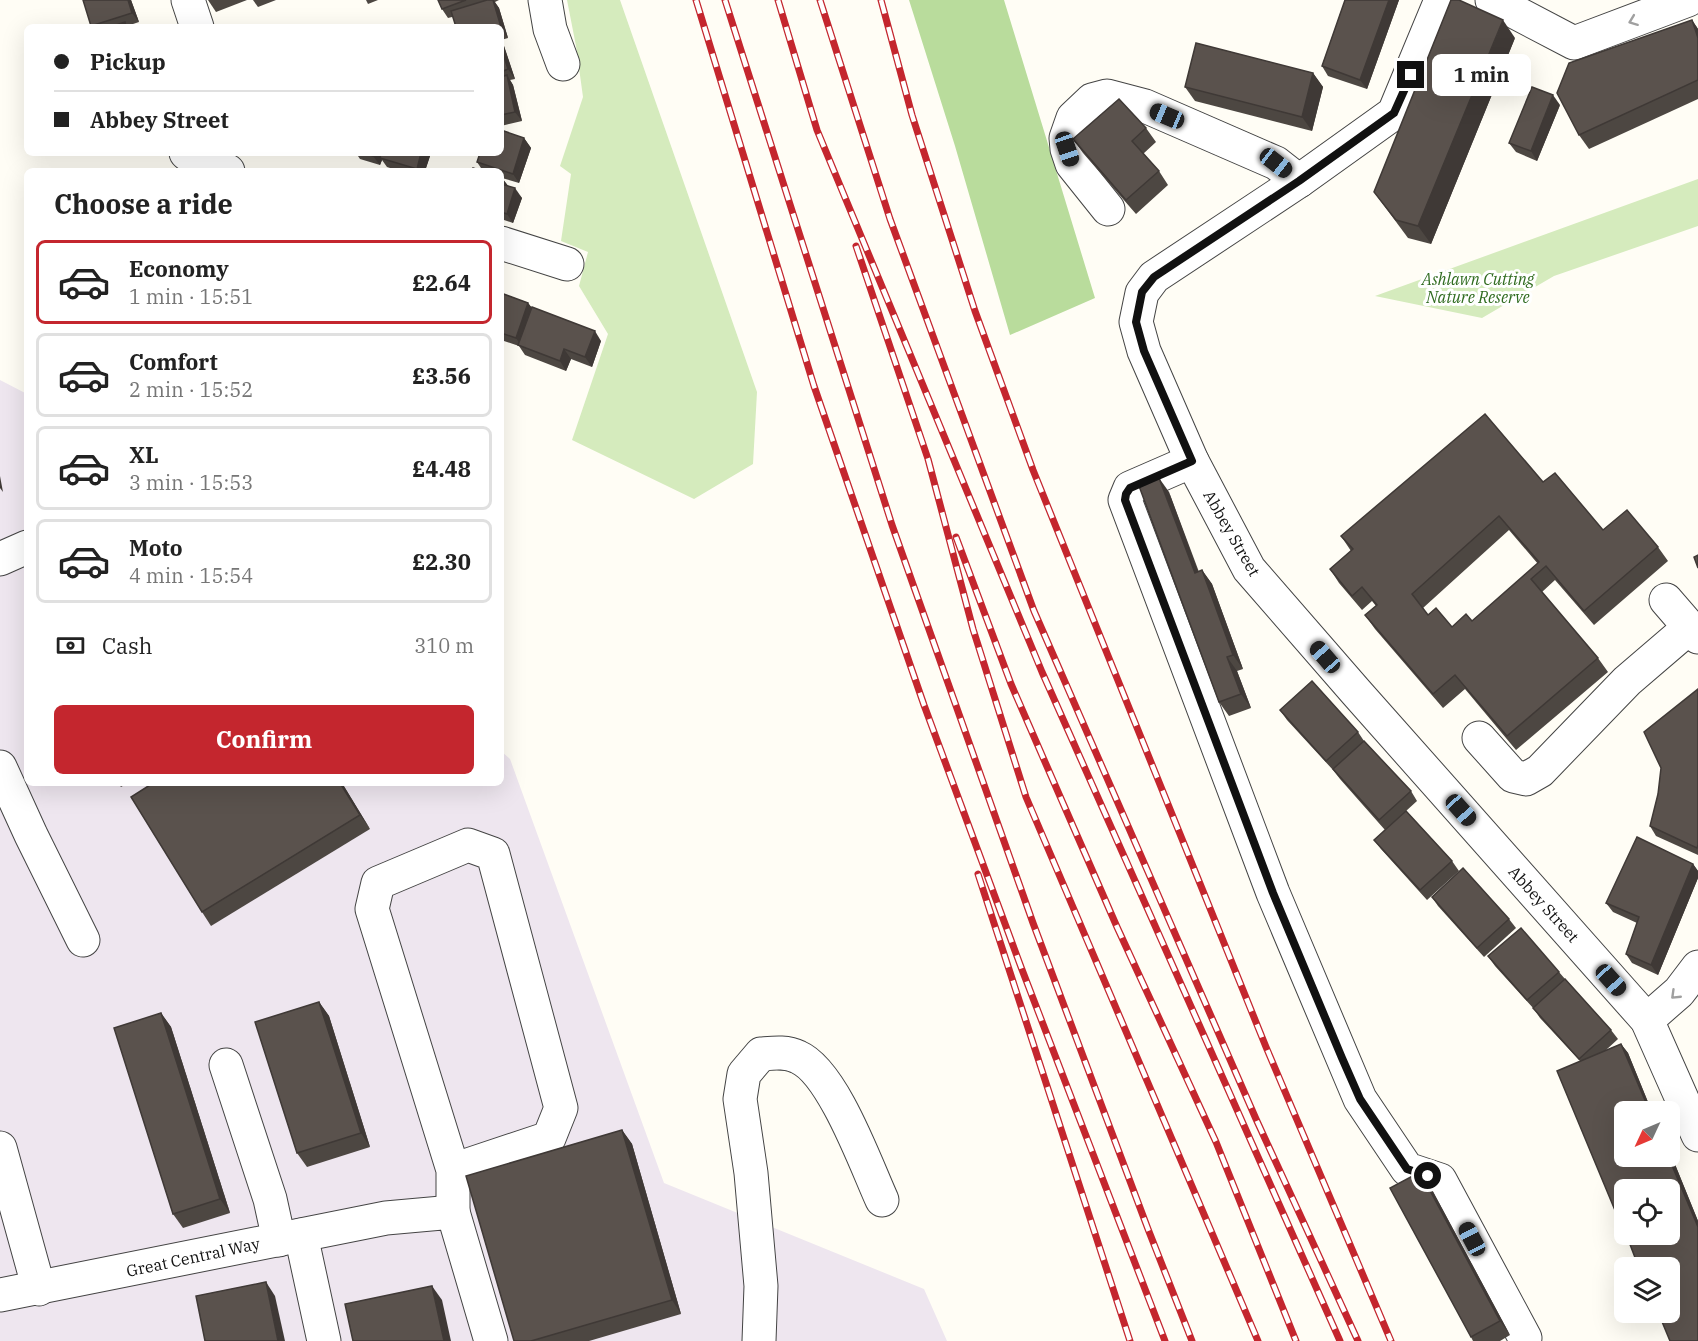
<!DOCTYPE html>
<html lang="en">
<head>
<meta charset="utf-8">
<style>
  :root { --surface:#fff; --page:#f6f6f6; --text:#222; --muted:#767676; --line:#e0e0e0; --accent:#c4262e }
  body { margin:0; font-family:"IBM Plex Serif",serif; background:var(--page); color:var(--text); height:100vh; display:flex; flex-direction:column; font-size:22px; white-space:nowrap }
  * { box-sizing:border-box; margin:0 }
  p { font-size:20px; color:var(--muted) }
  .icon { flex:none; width:33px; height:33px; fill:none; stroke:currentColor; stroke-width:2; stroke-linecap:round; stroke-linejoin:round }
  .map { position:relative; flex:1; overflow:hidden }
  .side { position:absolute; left:24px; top:168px; width:480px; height:618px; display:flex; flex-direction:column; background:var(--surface); border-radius:9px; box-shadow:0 6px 24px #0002 }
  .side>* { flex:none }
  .guide { position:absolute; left:24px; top:24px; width:480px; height:132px; border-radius:9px; box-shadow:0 6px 24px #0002; display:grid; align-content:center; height:132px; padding:0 30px; background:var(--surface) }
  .needle { width:39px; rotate:226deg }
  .fabs { position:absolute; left:1614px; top:1101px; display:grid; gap:12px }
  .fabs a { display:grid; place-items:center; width:66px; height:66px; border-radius:9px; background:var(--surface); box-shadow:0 6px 24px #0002; font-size:30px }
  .end { position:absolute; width:27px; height:27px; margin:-14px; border:8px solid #111; background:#fff; box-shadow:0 0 0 3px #fff }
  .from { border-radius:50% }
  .bubble { position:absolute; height:42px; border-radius:9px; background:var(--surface); box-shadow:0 6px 24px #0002; font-size:20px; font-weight:700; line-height:42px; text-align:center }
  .car { position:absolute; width:18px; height:36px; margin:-18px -9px; border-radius:8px; box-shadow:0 0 4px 2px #0007; background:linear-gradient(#222 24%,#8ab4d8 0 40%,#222 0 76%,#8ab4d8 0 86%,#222 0) }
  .guide b { display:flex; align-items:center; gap:21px; height:57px; font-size:22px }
  .guide b+b { border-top:2px solid var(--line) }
  .guide i { width:15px; height:15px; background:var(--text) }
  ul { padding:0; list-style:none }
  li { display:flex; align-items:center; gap:18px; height:84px; margin:0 12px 9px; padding:0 18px; border:3px solid var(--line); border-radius:9px }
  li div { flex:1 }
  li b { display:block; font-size:22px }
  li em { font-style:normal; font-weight:700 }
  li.current { border-color:var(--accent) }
  li>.icon { width:54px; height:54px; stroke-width:1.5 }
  h2 { padding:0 30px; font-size:27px; line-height:72px }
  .pay { display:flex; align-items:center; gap:15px; height:66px; padding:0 30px; font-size:22px }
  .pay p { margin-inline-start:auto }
  .action { display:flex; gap:12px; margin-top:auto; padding:12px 30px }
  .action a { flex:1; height:69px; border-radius:9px; background:var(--accent); color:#fff; font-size:24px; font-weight:700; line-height:69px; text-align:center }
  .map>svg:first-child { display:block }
</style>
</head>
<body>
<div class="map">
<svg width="1698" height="1341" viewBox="0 0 1698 1341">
  <rect width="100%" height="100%" fill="#fffdf5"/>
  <path fill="#eee6ef" d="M0,380L27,394V783H501V751L510,759L664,1183L924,1289L947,1341H0Z"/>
  <g fill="#d5ebbd">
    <path d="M567,0H620L757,392L753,464L694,499L572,440L608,334L579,286L588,252L561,241L571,174L560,166L583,97L576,46Z"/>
    <path d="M1698,179V226L1554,276L1482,318L1375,296Z"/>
  </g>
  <path fill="#b9dc9c" d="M909,0H1004L1095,298L1010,335L955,146Z"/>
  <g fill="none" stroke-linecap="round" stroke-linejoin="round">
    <defs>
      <g id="minor">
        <path d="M188,0L197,27"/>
        <path d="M545,0L550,29L563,64"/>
        <path d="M1441,0L1394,113L1299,181L1154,277L1142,293L1136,322L1144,351L1192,461L1249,569L1356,692L1647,1020L1698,1135"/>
        <path d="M1492,0L1574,43L1688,0"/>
        <path d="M186,153L200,164L228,171"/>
        <path d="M1108,209L1072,164L1067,149L1066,138L1073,118L1092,100L1107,96L1145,106L1276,163L1299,181"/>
        <path d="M501,243L567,264"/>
        <path d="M1192,461L1130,488L1125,500L1273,893L1360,1099L1407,1169L1440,1180L1525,1338"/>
        <path d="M0,559L27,547"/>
        <path d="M1666,600L1698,637"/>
        <path d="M1479,738L1513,776L1526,779L1540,771L1627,681L1690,627"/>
        <path d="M0,767L31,835L83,940"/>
        <path d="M1647,1020L1679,992L1698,967"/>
        <path d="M226,1065L270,1199L279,1240"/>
        <path d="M0,1148L39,1289"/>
        <path d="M453,1170L549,1138L561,1108L493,854L468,845L378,883L372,909L453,1170V1212"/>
        <path d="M301,1235L324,1341"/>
        <path d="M0,1295L386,1218L453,1212L491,1341"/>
        <path d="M759,1341L761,1286L751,1173L740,1099L744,1074L761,1054C773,1053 786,1051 798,1057C833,1072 866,1165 882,1200"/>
      </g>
    </defs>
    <use href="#minor" stroke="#444" stroke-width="35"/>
    <use href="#minor" stroke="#fff" stroke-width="33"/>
    <defs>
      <g id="rail">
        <path d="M696,0L814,386L924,705L1021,967L1165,1341"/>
        <path d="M725,0L892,525L1033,923L1148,1229L1192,1341"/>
        <path d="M778,0L817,130L1042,672L1340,1341"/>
        <path d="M820,0L890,219L1034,611L1256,1119L1358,1341"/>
        <path d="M881,0L912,115L975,311L1033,470L1266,1047L1391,1341"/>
        <path d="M856,246L928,459L973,629L1026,797L1258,1341"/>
        <path d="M956,537L1011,684L1117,927L1216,1142L1296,1341"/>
        <path d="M978,874L1130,1341"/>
      </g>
    </defs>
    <use href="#rail" stroke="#c4262e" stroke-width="7"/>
    <use href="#rail" stroke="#fff" stroke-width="4.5" stroke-dasharray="14" stroke-linecap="butt"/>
  </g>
  <g fill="#4d4742" fill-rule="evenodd">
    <path d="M83,0H131L139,22L127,26L128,27H92Z"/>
    <path d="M208,0H247L216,12Z"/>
    <path d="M253,0H276L258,7Z"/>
    <path d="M366,0H378L368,4Z"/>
    <path d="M438,0H499L495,2L499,8L508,38L501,40V27L452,17L448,18L442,9Z"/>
    <path d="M1345,0H1399L1367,89L1328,76L1322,66Z"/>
    <path d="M1692,20L1698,29V99L1589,149L1579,135Z"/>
    <path d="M1515,38L1431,244L1408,238L1374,192Z"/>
    <path d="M501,42L504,46L515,79L510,80L513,85L522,121L501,126Z"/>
    <path d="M1313,73L1323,87L1312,131L1195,101L1185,87Z"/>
    <path d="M1560,105L1537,161L1516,152L1509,143Z"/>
    <path d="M1146,128L1156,142L1143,154L1159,171L1168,185L1136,214L1083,153L1073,139Z"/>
    <path d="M524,138L531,148L519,183L502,178L508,186L522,198L513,223L501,219V171H483L477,162Z"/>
    <path d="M356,153H431L425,171H399L387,167L382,160L380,165L360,159Z"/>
    <path d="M501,293L528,303L532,308L601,341L592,367L571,359L566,371L525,355L519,346L501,340Z"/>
    <path d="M1543,482L1603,530L1658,547L1668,561L1594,625L1555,580L1542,592L1598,658L1608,672L1516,750L1465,689L1443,708L1375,629L1365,615L1376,606L1372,601L1362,610L1339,583L1330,569L1351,551L1341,536ZM1509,530L1538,564L1472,621L1452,627L1428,615L1423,608Z"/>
    <path d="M1169,492L1199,572L1202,570L1212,584L1243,669L1237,671L1251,708L1229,716L1219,702Z"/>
    <path d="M1698,690V855L1656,836L1650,826Z"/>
    <path d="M1280,710L1358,732L1364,741L1411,791L1417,801L1406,811L1452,861L1459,871L1427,900L1381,849L1374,840L1385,830L1340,779L1333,770L1287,720Z"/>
    <path d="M118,783H128L121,787Z"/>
    <path d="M342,783L370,829L211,926L202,912Z"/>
    <path d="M1693,864L1698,871V878L1658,975L1632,963L1626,954L1637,923L1613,912L1606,903Z"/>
    <path d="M1432,897L1509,919L1516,928L1484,957L1438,906Z"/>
    <path d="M1488,956L1559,972L1565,979L1611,1030L1618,1039L1606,1050L1621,1044L1628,1053L1670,1156V1152L1698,1221V1341L1580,1061L1540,1018L1534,1009L1495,966Z"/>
    <path d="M319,1002L329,1016L370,1147L307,1167L297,1153Z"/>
    <path d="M161,1013L171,1027L230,1213L183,1228L173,1214Z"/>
    <path d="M622,1130L632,1144L681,1314L589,1341H514Z"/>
    <path d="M1420,1172L1430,1186L1510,1335L1500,1341H1473L1471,1337Z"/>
  </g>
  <g fill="#3f3936">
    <path d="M128,0H131L139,22L132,13Z"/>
    <path d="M493,0L499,8L508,38L501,29Z"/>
    <path d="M1389,0H1399L1367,89L1360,80Z"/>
    <path d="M1503,20L1515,38L1431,244L1418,226Z"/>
    <path d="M1692,20L1698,29V38Z"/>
    <path d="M501,42L504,46L515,79L508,69L501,48Z"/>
    <path d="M1313,73L1323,87L1312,131L1302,117Z"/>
    <path d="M507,75L513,85L522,121L515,112Z"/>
    <path d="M1553,95L1560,105L1537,161L1531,151Z"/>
    <path d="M524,138L531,148L519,183L513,174Z"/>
    <path d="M374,153H384L380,158L382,160L380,165L373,156Z"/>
    <path d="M421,153H431L425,171H418L417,169Z"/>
    <path d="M502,178L509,187L501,185Z"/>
    <path d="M515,188L522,198L513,223L507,214Z"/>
    <path d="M528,303L535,312L522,347L516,338Z"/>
    <path d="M595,331L601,341L592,367L585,357Z"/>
    <path d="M564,349L571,359L566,371L560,361Z"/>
    <path d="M0,476L3,492L0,488Z"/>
    <path d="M1159,478L1169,492L1204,588L1195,573Z"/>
    <path d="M1202,570L1212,584L1243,669L1233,655Z"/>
    <path d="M1227,657L1237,671L1251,708L1241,694Z"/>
    <path d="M340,783H342L370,829L360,815Z"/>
    <path d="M1693,864L1698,871V878L1658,975L1651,965Z"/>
    <path d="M319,1002L329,1016L370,1147L361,1133Z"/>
    <path d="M161,1013L171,1027L230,1213L220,1199Z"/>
    <path d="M1621,1044L1628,1053L1652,1112H1650Z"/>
    <path d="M622,1130L632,1144L681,1314L672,1300Z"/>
    <path d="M1670,1152L1698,1221V1227L1668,1156H1670Z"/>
    <path d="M1420,1172L1430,1186L1510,1335L1500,1321Z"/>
    <path d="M266,1282L275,1296L285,1341H278Z"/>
    <path d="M432,1286L442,1300L451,1341H444Z"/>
  </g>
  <g fill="#5a524d" stroke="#3f3936" stroke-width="1.5" fill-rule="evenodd">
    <path d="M83,0H128L132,13L91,26Z"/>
    <path d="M438,0H466L442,9Z"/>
    <path d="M487,0H493L501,27H456L451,11Z"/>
    <path d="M1345,0H1389L1360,80L1322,66Z"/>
    <path d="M1451,0H1459L1503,20L1418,226L1396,220L1374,192Z"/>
    <path d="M1692,20L1698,38V80L1579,135L1557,93L1569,63Z"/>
    <path d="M125,22L126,27H110Z"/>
    <path d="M1196,43L1313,73L1302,117L1185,87Z"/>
    <path d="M501,48L508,69L501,72Z"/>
    <path d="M507,75L515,112L501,115V77Z"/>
    <path d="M1532,87L1553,95L1531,151L1509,143Z"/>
    <path d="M1119,99L1146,128L1132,141L1159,171L1126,200L1073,139Z"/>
    <path d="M501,130L524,138L513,174L477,162L480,153H501Z"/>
    <path d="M365,153H374L373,156Z"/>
    <path d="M381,153H421L417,169L380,158Z"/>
    <path d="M473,168L482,171H472Z"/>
    <path d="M501,184L515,188L507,214L501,212Z"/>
    <path d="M501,293L528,303L516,338L501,333Z"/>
    <path d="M532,307L595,331L585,357L564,349L560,361L518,345Z"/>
    <path d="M1485,414L1543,482L1555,473L1603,530L1627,510L1658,547L1584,611L1546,566L1531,579L1598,658L1507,736L1455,675L1433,694L1365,615L1377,605L1362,587L1352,596L1330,569L1353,549L1341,536ZM1499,516L1539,562L1472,621L1466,614L1452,627L1436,608L1428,615L1412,594Z"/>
    <path d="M1159,478L1195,573L1202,570L1233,655L1227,657L1241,694L1219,702L1139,486Z"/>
    <path d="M1698,555V568L1694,557Z"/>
    <path d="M1312,681L1358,732L1326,761L1280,710Z"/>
    <path d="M1698,689V845L1697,848L1650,826L1658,794L1661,768L1644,732Z"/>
    <path d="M1364,741L1411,791L1379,820L1333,769Z"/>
    <path d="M153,783H340L360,815L202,912L131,797Z"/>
    <path d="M1406,811L1452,861L1420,890L1374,840Z"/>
    <path d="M1637,837L1693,864L1651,965L1626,954L1639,917L1606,903Z"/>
    <path d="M1463,868L1509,919L1477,948L1432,897Z"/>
    <path d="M1521,928L1559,972L1527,1000L1488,956Z"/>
    <path d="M1565,979L1611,1030L1579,1059L1533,1008Z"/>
    <path d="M319,1002L361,1133L297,1153L255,1022Z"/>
    <path d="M161,1013L220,1199L173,1214L114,1028Z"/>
    <path d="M1621,1044L1650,1112H1624V1156H1668L1698,1227V1341H1670L1658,1312H1670V1268H1639L1626,1234H1670V1190H1624V1232L1557,1071Z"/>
    <path d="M622,1130L672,1300L531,1341H514L466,1176Z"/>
    <path d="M1420,1172L1500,1321L1471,1337L1390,1188Z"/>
    <path d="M266,1282L278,1341H205L196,1296Z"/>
    <path d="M432,1286L444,1341H353L345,1304Z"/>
  </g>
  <defs><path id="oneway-chevron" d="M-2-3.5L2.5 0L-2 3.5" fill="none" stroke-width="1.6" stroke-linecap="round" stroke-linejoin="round" transform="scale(1.5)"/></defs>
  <g stroke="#a0a0a0">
    <use href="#oneway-chevron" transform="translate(1633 21) rotate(159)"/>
    <use href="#oneway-chevron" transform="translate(1675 995) rotate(136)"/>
  </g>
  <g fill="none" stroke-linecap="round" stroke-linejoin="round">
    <path stroke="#111" stroke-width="8" d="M1411,75L1394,113L1299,181L1154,277L1142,292L1136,322L1144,351L1192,461L1130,488L1126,494L1125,500L1273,893L1342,1058L1360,1099L1407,1169L1428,1176"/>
  </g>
  <g text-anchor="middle" stroke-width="6" stroke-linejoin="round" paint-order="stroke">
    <g font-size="16" font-style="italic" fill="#2f6b1f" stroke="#fff">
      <text x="1478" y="285">Ashlawn Cutting<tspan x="1478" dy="18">Nature Reserve</tspan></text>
    </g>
    <g font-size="16" fill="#111" stroke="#fff">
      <text transform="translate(1232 533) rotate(60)" y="6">Abbey Street</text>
      <text transform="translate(1544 904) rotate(48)" y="6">Abbey Street</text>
      <text transform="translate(193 1257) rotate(-12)" y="6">Great Central Way</text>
    </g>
  </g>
</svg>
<div class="fabs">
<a><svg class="needle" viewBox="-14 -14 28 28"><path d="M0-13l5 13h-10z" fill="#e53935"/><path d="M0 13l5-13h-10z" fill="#767676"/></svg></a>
<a><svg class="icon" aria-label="locate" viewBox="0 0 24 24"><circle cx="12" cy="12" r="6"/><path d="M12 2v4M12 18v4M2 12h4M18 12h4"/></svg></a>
<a><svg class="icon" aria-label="layers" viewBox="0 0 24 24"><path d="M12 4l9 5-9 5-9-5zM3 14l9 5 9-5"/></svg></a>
</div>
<i class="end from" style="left:1428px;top:1176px"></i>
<i class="end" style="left:1411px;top:75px"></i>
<div class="bubble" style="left:1432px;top:54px;width:99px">1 min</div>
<i class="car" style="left:1167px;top:116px;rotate:293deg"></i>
<i class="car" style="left:1067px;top:149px;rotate:161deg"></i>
<i class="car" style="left:1276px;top:163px;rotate:128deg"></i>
<i class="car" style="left:1325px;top:657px;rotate:319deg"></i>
<i class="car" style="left:1461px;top:810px;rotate:138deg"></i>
<i class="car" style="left:1611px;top:980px;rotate:138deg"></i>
<i class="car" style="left:1472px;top:1239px;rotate:332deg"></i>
<div class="guide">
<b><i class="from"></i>Pickup</b>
<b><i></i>Abbey Street</b>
</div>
<section class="side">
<h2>Choose a ride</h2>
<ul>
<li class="current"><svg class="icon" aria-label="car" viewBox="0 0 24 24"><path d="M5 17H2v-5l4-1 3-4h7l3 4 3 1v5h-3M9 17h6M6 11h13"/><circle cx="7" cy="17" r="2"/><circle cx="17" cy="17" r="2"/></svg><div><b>Economy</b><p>1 min · 15:51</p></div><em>£2.64</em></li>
<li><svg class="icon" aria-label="car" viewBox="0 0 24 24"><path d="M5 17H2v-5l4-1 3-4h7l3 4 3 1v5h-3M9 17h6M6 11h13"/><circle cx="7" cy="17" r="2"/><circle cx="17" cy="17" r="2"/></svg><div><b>Comfort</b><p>2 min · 15:52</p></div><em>£3.56</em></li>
<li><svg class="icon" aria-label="car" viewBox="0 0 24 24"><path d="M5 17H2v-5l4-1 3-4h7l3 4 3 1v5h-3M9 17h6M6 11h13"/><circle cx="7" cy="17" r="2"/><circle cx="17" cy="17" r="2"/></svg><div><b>XL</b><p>3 min · 15:53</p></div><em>£4.48</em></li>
<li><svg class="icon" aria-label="car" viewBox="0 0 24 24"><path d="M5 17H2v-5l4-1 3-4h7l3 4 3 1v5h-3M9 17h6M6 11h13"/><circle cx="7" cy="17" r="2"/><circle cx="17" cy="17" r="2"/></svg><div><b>Moto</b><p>4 min · 15:54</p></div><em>£2.30</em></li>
</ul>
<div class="pay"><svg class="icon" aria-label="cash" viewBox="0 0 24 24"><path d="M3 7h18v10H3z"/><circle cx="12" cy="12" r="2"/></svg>Cash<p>310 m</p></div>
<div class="action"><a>Confirm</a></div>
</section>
</div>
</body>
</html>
